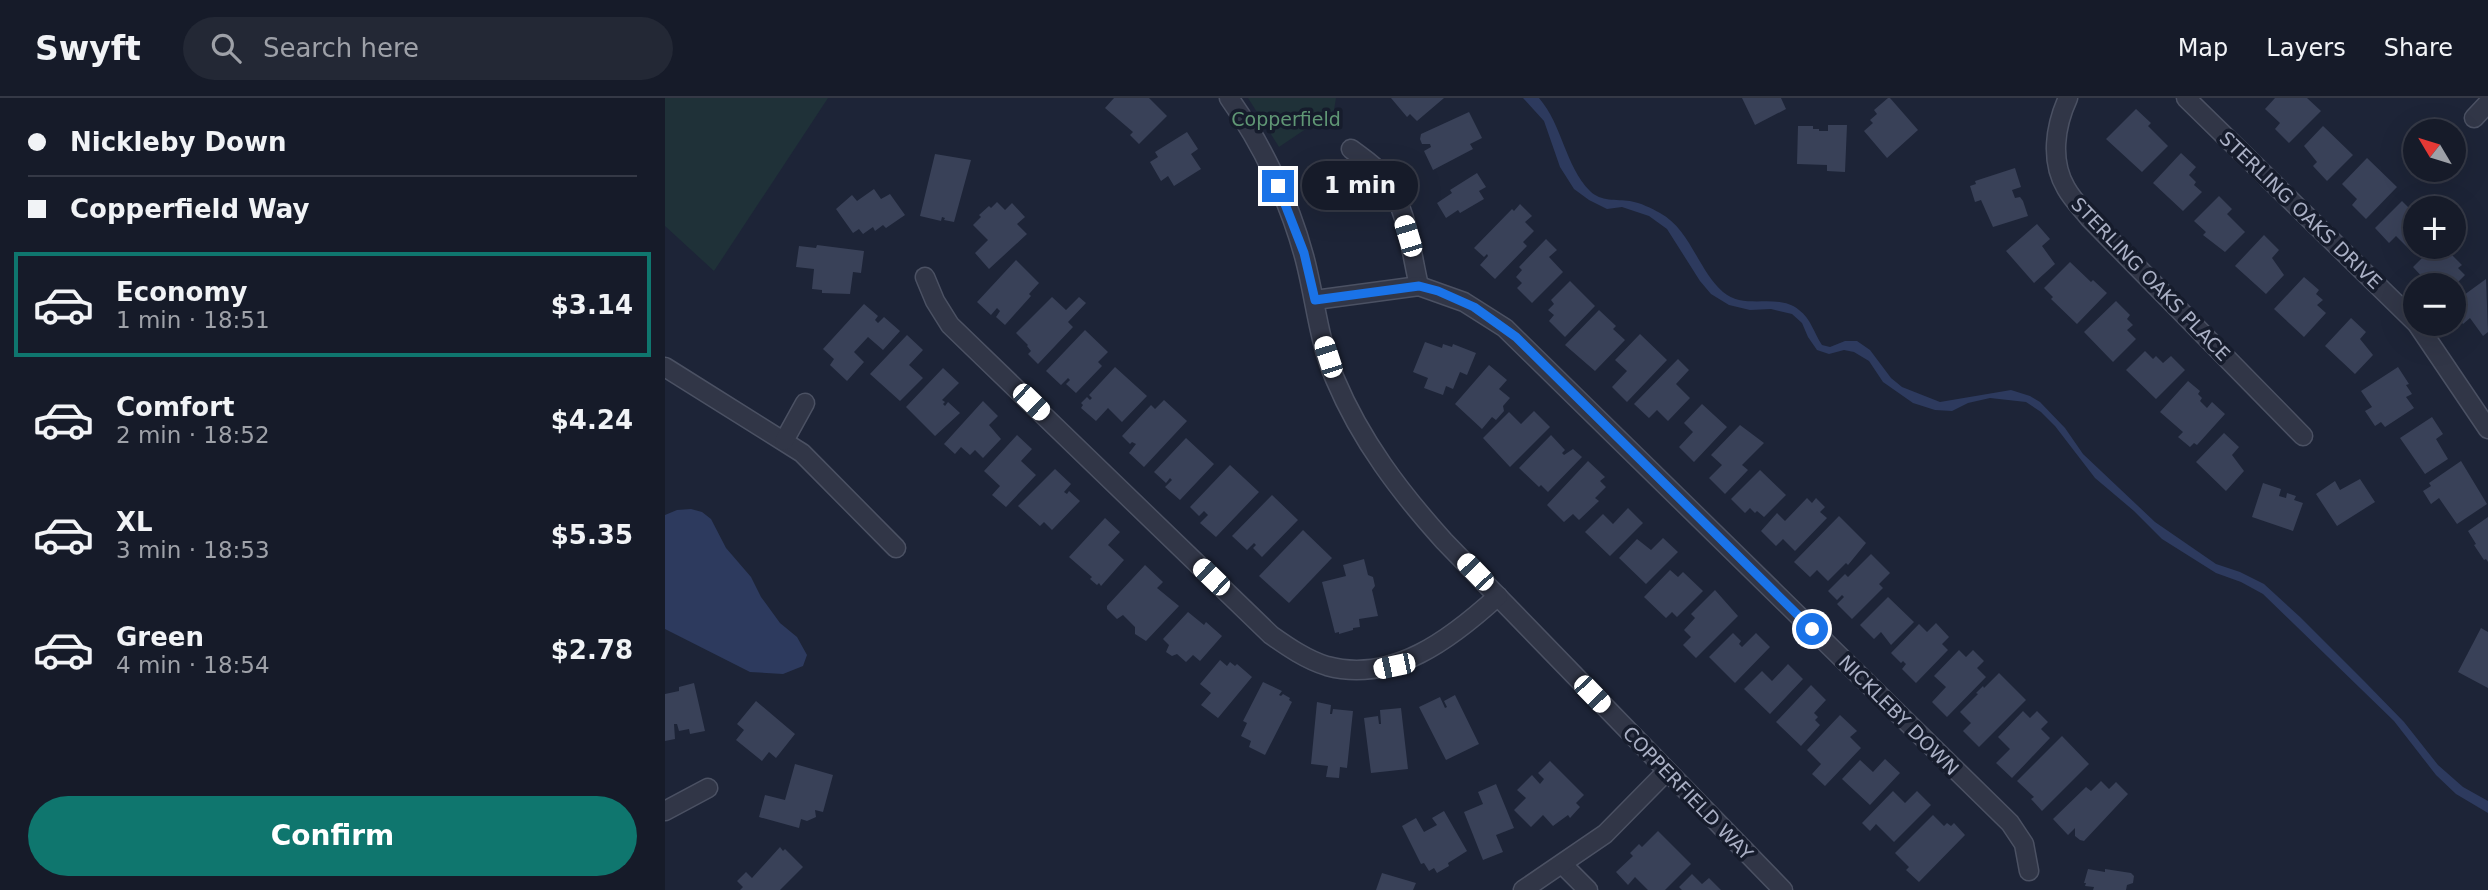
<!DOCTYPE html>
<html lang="en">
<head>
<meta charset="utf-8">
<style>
  :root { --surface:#161b29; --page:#232835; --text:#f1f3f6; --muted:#9ea1a8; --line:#353946; --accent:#0f766e }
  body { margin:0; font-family:"DejaVu Sans",sans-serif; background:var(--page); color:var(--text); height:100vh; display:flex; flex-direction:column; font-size:26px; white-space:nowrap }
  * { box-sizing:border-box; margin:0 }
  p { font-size:23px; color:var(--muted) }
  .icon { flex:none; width:38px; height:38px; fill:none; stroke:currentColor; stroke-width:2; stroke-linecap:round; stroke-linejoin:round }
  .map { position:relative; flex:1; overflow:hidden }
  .panel { display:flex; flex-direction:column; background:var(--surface); width:665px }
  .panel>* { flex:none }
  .guide { display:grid; align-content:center; height:154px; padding:0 28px; background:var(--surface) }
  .needle { width:46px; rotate:308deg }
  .controls { position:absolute; left:1738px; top:21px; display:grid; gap:14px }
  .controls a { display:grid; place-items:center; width:63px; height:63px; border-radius:50%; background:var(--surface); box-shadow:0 7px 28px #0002,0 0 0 2px var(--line); font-size:35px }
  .end { position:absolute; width:32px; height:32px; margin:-16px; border:9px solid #1a73e8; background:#fff; box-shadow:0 0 0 4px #fff }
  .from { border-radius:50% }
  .bubble { position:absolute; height:49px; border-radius:24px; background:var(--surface); box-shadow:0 7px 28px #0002,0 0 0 2px var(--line); font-size:23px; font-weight:600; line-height:49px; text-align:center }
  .car { position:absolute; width:21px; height:42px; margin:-21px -10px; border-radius:9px; box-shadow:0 0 5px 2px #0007; background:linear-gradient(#fff 24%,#345 0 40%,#fff 0 76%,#345 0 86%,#fff 0) }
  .guide b { display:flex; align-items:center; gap:24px; height:66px; font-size:26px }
  .guide b+b { border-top:2px solid var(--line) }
  .guide i { width:18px; height:18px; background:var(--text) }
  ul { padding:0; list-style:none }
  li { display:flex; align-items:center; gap:21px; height:105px; margin:0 14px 10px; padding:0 14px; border:4px solid transparent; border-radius:0px }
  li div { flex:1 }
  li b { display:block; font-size:26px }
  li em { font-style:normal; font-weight:600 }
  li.current { border-color:var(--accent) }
  li>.icon { width:63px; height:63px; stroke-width:1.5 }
  .primary-button { display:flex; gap:14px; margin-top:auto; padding:14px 28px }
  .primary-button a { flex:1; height:80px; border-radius:42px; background:var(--accent); color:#fff; font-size:28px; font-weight:600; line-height:80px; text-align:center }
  header { display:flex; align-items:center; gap:42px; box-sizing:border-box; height:98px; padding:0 35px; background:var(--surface); border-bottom:2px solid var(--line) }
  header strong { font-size:33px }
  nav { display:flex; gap:38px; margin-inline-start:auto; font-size:24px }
  .search { width:490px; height:63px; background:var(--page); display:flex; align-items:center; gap:18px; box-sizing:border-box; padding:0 24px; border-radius:38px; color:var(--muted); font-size:26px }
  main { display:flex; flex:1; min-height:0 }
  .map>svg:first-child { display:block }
</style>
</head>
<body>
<header>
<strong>Swyft</strong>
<div class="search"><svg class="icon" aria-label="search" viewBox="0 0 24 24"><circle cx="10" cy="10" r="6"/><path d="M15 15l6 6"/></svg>Search here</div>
<nav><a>Map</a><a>Layers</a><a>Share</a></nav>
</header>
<main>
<section class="panel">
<div class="guide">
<b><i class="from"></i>Nickleby Down</b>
<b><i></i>Copperfield Way</b>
</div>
<ul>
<li class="current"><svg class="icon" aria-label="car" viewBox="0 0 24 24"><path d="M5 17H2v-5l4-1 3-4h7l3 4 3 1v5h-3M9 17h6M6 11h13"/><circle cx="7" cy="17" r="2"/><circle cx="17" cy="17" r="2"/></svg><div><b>Economy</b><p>1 min · 18:51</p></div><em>$3.14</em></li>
<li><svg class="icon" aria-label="car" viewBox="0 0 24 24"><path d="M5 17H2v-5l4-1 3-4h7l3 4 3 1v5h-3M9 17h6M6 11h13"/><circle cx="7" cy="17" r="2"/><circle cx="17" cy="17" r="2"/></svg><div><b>Comfort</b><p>2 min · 18:52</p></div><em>$4.24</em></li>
<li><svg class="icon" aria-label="car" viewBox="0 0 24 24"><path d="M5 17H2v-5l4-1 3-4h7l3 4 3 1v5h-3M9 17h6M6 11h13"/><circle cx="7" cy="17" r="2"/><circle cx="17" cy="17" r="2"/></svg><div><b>XL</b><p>3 min · 18:53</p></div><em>$5.35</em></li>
<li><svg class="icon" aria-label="car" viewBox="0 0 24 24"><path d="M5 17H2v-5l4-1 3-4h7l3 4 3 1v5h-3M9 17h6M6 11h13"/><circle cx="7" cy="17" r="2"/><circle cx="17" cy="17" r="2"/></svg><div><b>Green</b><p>4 min · 18:54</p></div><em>$2.78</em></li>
</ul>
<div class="primary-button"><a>Confirm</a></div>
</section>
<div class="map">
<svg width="1823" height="792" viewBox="0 0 1823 792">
  <rect width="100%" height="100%" fill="#1d2437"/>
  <g fill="#1f3138">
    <path d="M0,0H163L49,173L0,128Z"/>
    <path d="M583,0H671L669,12L614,49Z"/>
  </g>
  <g fill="#2d3a5e">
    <path d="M858,0H874C898,28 900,68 925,93C936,104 951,101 965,103C976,105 986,110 995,115C1025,131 1033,172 1058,194C1080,213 1112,194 1134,212C1146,221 1149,235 1157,247L1165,249L1180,243H1192L1205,252L1226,280L1237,289L1275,304L1346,292L1365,298L1375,304L1400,330L1418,356L1490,424L1551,466L1575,474L1599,486L1635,519L1700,584L1739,624L1773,667L1798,689L1823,703V715L1791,696L1771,677L1729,623L1598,496L1576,484L1551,475L1497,441L1469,413L1430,380L1390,328L1376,314L1361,304L1325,300L1303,305L1287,313L1270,312L1248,305L1218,284L1204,263L1189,254L1179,252L1164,256L1152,252L1143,239L1137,225L1127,216L1106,211L1085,212L1064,207L1046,196L1035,183L1002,131L984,118L957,109L942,111L924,102L909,91L895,69L879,23Z"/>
    <path d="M26,411L37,414L46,421L61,450L86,479L96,499L115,525L132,539L142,557L138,568L118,576L85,574L0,531V417L12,412Z"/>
  </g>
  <g fill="#394158">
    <path d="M449,0H484L502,18L474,46L465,37L468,34L440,10Z"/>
    <path d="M726,0H779L752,23L745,16L742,19Z"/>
    <path d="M1077,0H1116L1121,11L1090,27Z"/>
    <path d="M1223,0H1225L1253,32L1222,60L1199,33L1208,25L1205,22L1212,16L1209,12Z"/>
    <path d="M1610,0H1642L1656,13L1624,45L1610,31L1615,25L1600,11Z"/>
    <path d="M1471,11L1486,25L1483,28L1503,48L1477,74L1441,41Z"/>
    <path d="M804,14L817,40L805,46L808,51L768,72L759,53L766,49L765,46H757L755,41L756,36Z"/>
    <path d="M1163,27H1182L1180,74L1162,73V67L1132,66L1133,28H1148V31H1154V33H1163Z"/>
    <path d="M1658,28L1688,57L1662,83L1648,68L1652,64L1639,48Z"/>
    <path d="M522,34L533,51L526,56L536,71L509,88L503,78L496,83L485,64L493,59L490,54Z"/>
    <path d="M1516,55L1531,69L1524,77L1531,84L1529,87L1537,94L1518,113L1488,85Z"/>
    <path d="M270,56L306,62L289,124L279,122L280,120L277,119L276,123L255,118Z"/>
    <path d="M1702,60L1732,89L1701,121L1687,107L1692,101L1677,86Z"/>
    <path d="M1350,70L1356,89L1347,92L1350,100L1355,99L1358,103L1363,118L1328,129L1316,102L1310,104L1305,88L1311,86L1310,83Z"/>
    <path d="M812,75L821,89L814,93L819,101L795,115L793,112L781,120L772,105L787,95L785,92Z"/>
    <path d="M209,91L216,101L225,96L240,117L221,130L218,127L210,133L208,129L198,136L194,131L188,135L171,111L187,97L192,103Z"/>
    <path d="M1554,98L1567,111L1562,116L1580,134L1560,154L1538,137L1541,134L1529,123Z"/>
    <path d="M1737,103L1750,116V149H1752L1747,154L1731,138L1724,145L1710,130Z"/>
    <path d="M332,104L340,112L347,105L360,119L352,126L362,136L324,171L310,155L323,142L308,127L316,119L314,117L324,108L326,110Z"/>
    <path d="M855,106L867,118L860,124L869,133L858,144L862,148L830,181L815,167L823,158L822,156L819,159L809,150L847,111L849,113Z"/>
    <path d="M1372,126L1385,141L1377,148L1390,166L1369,185L1341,153Z"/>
    <path d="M1599,137L1614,152L1607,160L1619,177L1601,196L1570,168Z"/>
    <path d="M881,141L892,152L884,159L898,174L867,205L852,190L857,185L851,179L857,172L854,169Z"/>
    <path d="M152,147L199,153L196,175L188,174L185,196L157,195V192L147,191L149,171L131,169L134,148L151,150Z"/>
    <path d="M1768,149H1774L1782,158L1785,155L1797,167L1793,170L1800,177L1790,187H1771L1763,180L1761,183L1748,169Z"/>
    <path d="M351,162L374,185L364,196L366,198L340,227L331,219L335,213L332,210L326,217L312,204Z"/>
    <path d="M1405,164L1426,184L1428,182L1442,195L1412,226L1386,201L1388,199L1379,190Z"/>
    <path d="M1639,179L1654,192L1651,196L1658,202L1652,207L1661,215L1639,239L1609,211Z"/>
    <path d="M1821,181L1823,234L1818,238L1805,220L1798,226L1788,213V205Z"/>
    <path d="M905,183L930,208L900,239L884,223L889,217L883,212L889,206L886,202Z"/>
    <path d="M387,199L401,212L414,199L421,205L403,224L408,229L373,266L363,256L366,253L362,248L363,247L351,235Z"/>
    <path d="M1451,203L1465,217L1462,221L1468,227L1462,232L1471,241L1448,264L1419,234Z"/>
    <path d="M199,206L213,218L210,222L213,225L219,219L235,233L218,252L203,239L189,254L199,264L182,283L165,267L169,261L158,251Z"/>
    <path d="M934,212L951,228L948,231L960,242L930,273L900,247Z"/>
    <path d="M1686,220L1701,234L1695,241L1708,257L1690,276L1660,248Z"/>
    <path d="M420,232L443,254L433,264L437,268L411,295L401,286L405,282L403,280L396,287L381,273Z"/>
    <path d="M975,236L1002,262L962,304L947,289L962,273L950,262Z"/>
    <path d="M242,237L258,252L244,267L258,280L235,303L205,276Z"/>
    <path d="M760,244L777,250L778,246L787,249L788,246L811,255L802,277L795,274L788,291L781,288L778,297L759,290L763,280L748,274Z"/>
    <path d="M1480,253L1488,261L1491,258L1498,265L1506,258L1520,272L1491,301L1461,272Z"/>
    <path d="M1013,261L1024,272L1011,286L1025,300L1003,323L992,312L984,320L969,306Z"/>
    <path d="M824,267L842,282L834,291L845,300L838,308L839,313L831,322L827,319L817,331L790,306Z"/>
    <path d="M450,269L482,298L457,324L443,310L431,323L416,310L418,307L416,305L422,299L425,302L427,300L424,297Z"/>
    <path d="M1733,269L1744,286L1741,287L1747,296L1741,299L1749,310L1720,329L1716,324L1710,328L1700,313L1707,309L1696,293Z"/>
    <path d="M278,270L294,285L277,302L280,304L278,306L280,308L283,304L295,315L270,338L241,309Z"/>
    <path d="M1523,283L1535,293L1533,296L1537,300L1535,303L1542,310L1547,304L1560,316L1532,347L1529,345L1525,349L1513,339L1518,334L1495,314Z"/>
    <path d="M499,302L522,323L479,369L464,355L471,346L467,344L465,346L457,338L486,307L490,311Z"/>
    <path d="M318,303L333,318L324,327L336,341L318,360L310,352L305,357L296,349L290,356L279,346Z"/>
    <path d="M1037,306L1062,329L1029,364L1014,349L1028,334L1019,325Z"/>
    <path d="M869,313L885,329L845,369L818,340L844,314L856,326Z"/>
    <path d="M1767,319L1778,336L1771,341L1783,361L1760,376L1735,340Z"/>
    <path d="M1075,327L1099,345L1077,367L1083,372L1060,396L1044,380L1057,367L1046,357Z"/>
    <path d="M1559,335L1574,349L1567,357L1579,373L1561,393L1531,364Z"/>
    <path d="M352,337L367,351L356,363L371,377L341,409L327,397L335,388L319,373Z"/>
    <path d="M886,337L900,352L897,355L899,357L908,351L917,359L883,394L876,387L874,389L854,370Z"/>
    <path d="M521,340L549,366L515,402L500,389L507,382L505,380L501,385L489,374Z"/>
    <path d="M923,363L940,379L935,383L941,389L930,400L934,403L914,422L908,416L899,424L882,407Z"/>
    <path d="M1796,363L1822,406L1792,426L1774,400L1766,406L1758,393L1766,388L1764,385Z"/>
    <path d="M565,367L594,394L551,439L535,425L543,417L539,413L534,418L525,409Z"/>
    <path d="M390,371L406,386L399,394L402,396L404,393L415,403L387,432L379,424L375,428L353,408Z"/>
    <path d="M1095,372L1121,397L1099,419L1092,413L1090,415L1085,410L1080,415L1066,401Z"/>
    <path d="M1695,381L1710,404L1672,428L1651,396L1670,383L1675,392Z"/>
    <path d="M1598,385L1616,391L1614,398L1621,400L1622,395L1631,398L1629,402L1638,405L1628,433L1587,419Z"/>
    <path d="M607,397L633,422L597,459L588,450L591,447L589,445L582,452L567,438Z"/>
    <path d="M1142,400L1147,405L1151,400L1160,409L1155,414L1162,420L1130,453L1118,441L1111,448L1096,433L1112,415L1120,423Z"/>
    <path d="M963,410L978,425L945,458L920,434L938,416L948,426Z"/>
    <path d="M1174,418L1201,445L1183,467L1181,465L1163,483L1152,472L1145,479L1129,464Z"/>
    <path d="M1823,419V464L1821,461L1819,462L1809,447L1811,446L1803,433Z"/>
    <path d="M440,420L455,434L443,447L459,462L436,488L434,485L432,487L425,481L427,479L404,459Z"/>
    <path d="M638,432L667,460L624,505L594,478Z"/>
    <path d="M998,440L1013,454L981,486L954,460L972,441L986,452Z"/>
    <path d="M1206,456L1225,475L1214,486L1218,490L1187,521L1172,506L1179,499L1177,497L1172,502L1163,493L1180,476L1183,479Z"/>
    <path d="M699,461L703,477L708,479L710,488L707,492L713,518L694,521L695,529L688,530V532L674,536V534L670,535L657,484L681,478L678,467Z"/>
    <path d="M480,467L498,484L492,490L514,508L481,543L470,536V529L458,517L452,521L442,511V508Z"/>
    <path d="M1005,472L1013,479L1018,474L1038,493L1012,519L1007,514L1001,520L979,499Z"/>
    <path d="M1050,492L1073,518L1031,560L1018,547L1026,539L1019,532L1030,520L1026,516Z"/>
    <path d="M1223,499L1249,524L1226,547L1216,534L1209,541L1195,527Z"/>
    <path d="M523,514L539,527L541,524L557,538L535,563L528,557L521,564L512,556L507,558L501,554L504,547L498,541Z"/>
    <path d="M1271,525L1284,539L1277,546L1283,552L1251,585L1237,571L1241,566L1238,563L1236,565L1226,555L1254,526L1262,534Z"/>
    <path d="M1816,530L1823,534V590L1793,574Z"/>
    <path d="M1068,535L1076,543L1074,546L1077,549L1091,535L1105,549L1070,585L1044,559Z"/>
    <path d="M1294,552L1301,559L1308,552L1319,563L1312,570L1321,579L1282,619L1267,604L1281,589L1269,578Z"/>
    <path d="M555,562L562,568L565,564L570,568L572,566L587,579L553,620L536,607L546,595L535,586Z"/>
    <path d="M1123,566L1138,581L1105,616L1079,591L1097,573L1107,583Z"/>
    <path d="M1334,575L1361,602L1314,649L1298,633L1306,625L1295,614L1313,596L1311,595L1318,588L1319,590Z"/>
    <path d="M598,584L617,593L614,597L616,598L618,596L625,600L624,602L627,604L600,657L584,649L586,643L576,638L582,625L578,623Z"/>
    <path d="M29,585L40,633L25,636L24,631L14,633L12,626H9L10,641L0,643V596L14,593V589Z"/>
    <path d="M1146,587L1161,602L1149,615L1153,619L1150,622L1155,627L1136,648L1111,624Z"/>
    <path d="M790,597L814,646L781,662L754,609L775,599L780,610L782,609L779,603Z"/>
    <path d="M91,603L130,636L111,660L104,654L97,663L71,642L79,632L72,626Z"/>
    <path d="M652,604L666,607L665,616H667L668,611L688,613L682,670L675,669L674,680L661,679L663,668L646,666Z"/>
    <path d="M736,610L743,671L706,675L699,620L713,618L714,626H716L715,612Z"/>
    <path d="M1358,613L1365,620L1372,613L1383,624L1376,631L1385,640L1347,680L1331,665L1345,651L1333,639Z"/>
    <path d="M1175,617L1192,633L1185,639L1196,650L1160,688L1147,676L1156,666L1142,652Z"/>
    <path d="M1397,638L1424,666L1377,713L1366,701L1369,699L1352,683Z"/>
    <path d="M1220,661L1235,675L1205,707L1177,681L1195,662L1208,674Z"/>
    <path d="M885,663L919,697L911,705L915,709L905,720L903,717L888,728L878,717L866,729L849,712L861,700L852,692L867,677L875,686L879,681L873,675Z"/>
    <path d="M130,666L168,677L158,714L150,712L151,719L142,723L136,721L134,730L94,719L100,697L120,702Z"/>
    <path d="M1436,683L1444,691L1451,684L1463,696L1419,743L1415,742L1410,738V730L1403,737L1388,721L1421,689L1426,693Z"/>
    <path d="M831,686L849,730L831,737L838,754L818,762L799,714L818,706L813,694Z"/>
    <path d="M1228,693L1240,705L1252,693L1266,707L1229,744L1211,726L1205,733L1197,725Z"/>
    <path d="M779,713L802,753L783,765L784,768L772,775L769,770L764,773L759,765L756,766L737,728L751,720L759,734L772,727L767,720Z"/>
    <path d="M1268,717L1279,728L1282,725L1286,728L1289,725L1300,737L1254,784L1241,772L1244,769L1230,755Z"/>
    <path d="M993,733L1026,766L1000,792H983L970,779L963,787L951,774L968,758L965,755L974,746L977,749Z"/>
    <path d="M115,749L118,753L120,751L138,769L115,792H75L78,789L72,783L81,774L87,780Z"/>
    <path d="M1423,771L1440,774V771L1466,775L1469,778L1468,785L1462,787L1461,792H1428L1429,789L1420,788L1421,785H1419Z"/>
    <path d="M717,775L751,785L748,792H711Z"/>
    <path d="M1027,776L1037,786L1044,780L1056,792H1017L1014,789Z"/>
  </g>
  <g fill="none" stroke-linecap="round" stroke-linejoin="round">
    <defs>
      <g id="street">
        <path d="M564,0C597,46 624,103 639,158C650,198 653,242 670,281C696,343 735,394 779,443L1118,792"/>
        <path d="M1403,0C1390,28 1385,63 1401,90C1407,101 1417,111 1425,121L1638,338"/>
        <path d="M1521,0L1750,224"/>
        <path d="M1809,20L1823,5"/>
        <path d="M686,51C698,60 711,68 720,80C742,109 746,154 754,188"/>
        <path d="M260,179L270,203L285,227L606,537C623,549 642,562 662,568C728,586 787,540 833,498"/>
        <path d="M650,202L754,188L799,204L840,230L1345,725L1359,746L1364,773"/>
        <path d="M1752,226L1823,331"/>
        <path d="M0,269L137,355L231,450"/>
        <path d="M119,343L140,305"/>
        <path d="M0,713L43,690"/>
        <path d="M897,766L923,792"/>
        <path d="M858,792L940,736L1002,673"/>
      </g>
    </defs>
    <use href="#street" stroke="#4b5163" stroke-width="21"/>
    <use href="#street" stroke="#313647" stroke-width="18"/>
  </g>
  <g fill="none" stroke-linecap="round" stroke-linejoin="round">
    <path stroke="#1a73e8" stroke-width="9" d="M613,88L639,155L650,202L754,188L773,193L809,209L851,239L1147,531"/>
  </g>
  <g text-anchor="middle" stroke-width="7" stroke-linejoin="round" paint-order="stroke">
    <g font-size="19" fill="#609775" stroke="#161c2c">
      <text x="621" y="28">Copperfield</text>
    </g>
    <g font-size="19" fill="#aab0c5" stroke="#161c2c">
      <text transform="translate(1636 112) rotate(44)" y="7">STERLING OAKS DRIVE</text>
      <text transform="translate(1486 181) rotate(46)" y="7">STERLING OAKS PLACE</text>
      <text transform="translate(1234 617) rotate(45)" y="7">NICKLEBY DOWN</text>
      <text transform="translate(1023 695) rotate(46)" y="7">COPPERFIELD WAY</text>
    </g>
  </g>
</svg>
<div class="controls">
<a><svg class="needle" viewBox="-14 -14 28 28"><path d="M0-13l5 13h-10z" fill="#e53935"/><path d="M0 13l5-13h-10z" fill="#9ea1a8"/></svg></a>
<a>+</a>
<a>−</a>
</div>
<i class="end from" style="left:1147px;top:531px"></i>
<i class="end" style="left:613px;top:88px"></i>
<div class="bubble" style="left:637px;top:63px;width:116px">1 min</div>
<i class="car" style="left:743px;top:138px;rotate:343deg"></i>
<i class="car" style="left:663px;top:259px;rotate:342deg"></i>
<i class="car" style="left:366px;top:304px;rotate:134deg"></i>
<i class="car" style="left:810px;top:474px;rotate:316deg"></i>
<i class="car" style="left:546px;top:479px;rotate:314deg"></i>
<i class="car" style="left:729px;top:568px;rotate:258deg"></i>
<i class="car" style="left:927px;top:596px;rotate:136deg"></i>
</div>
</main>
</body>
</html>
